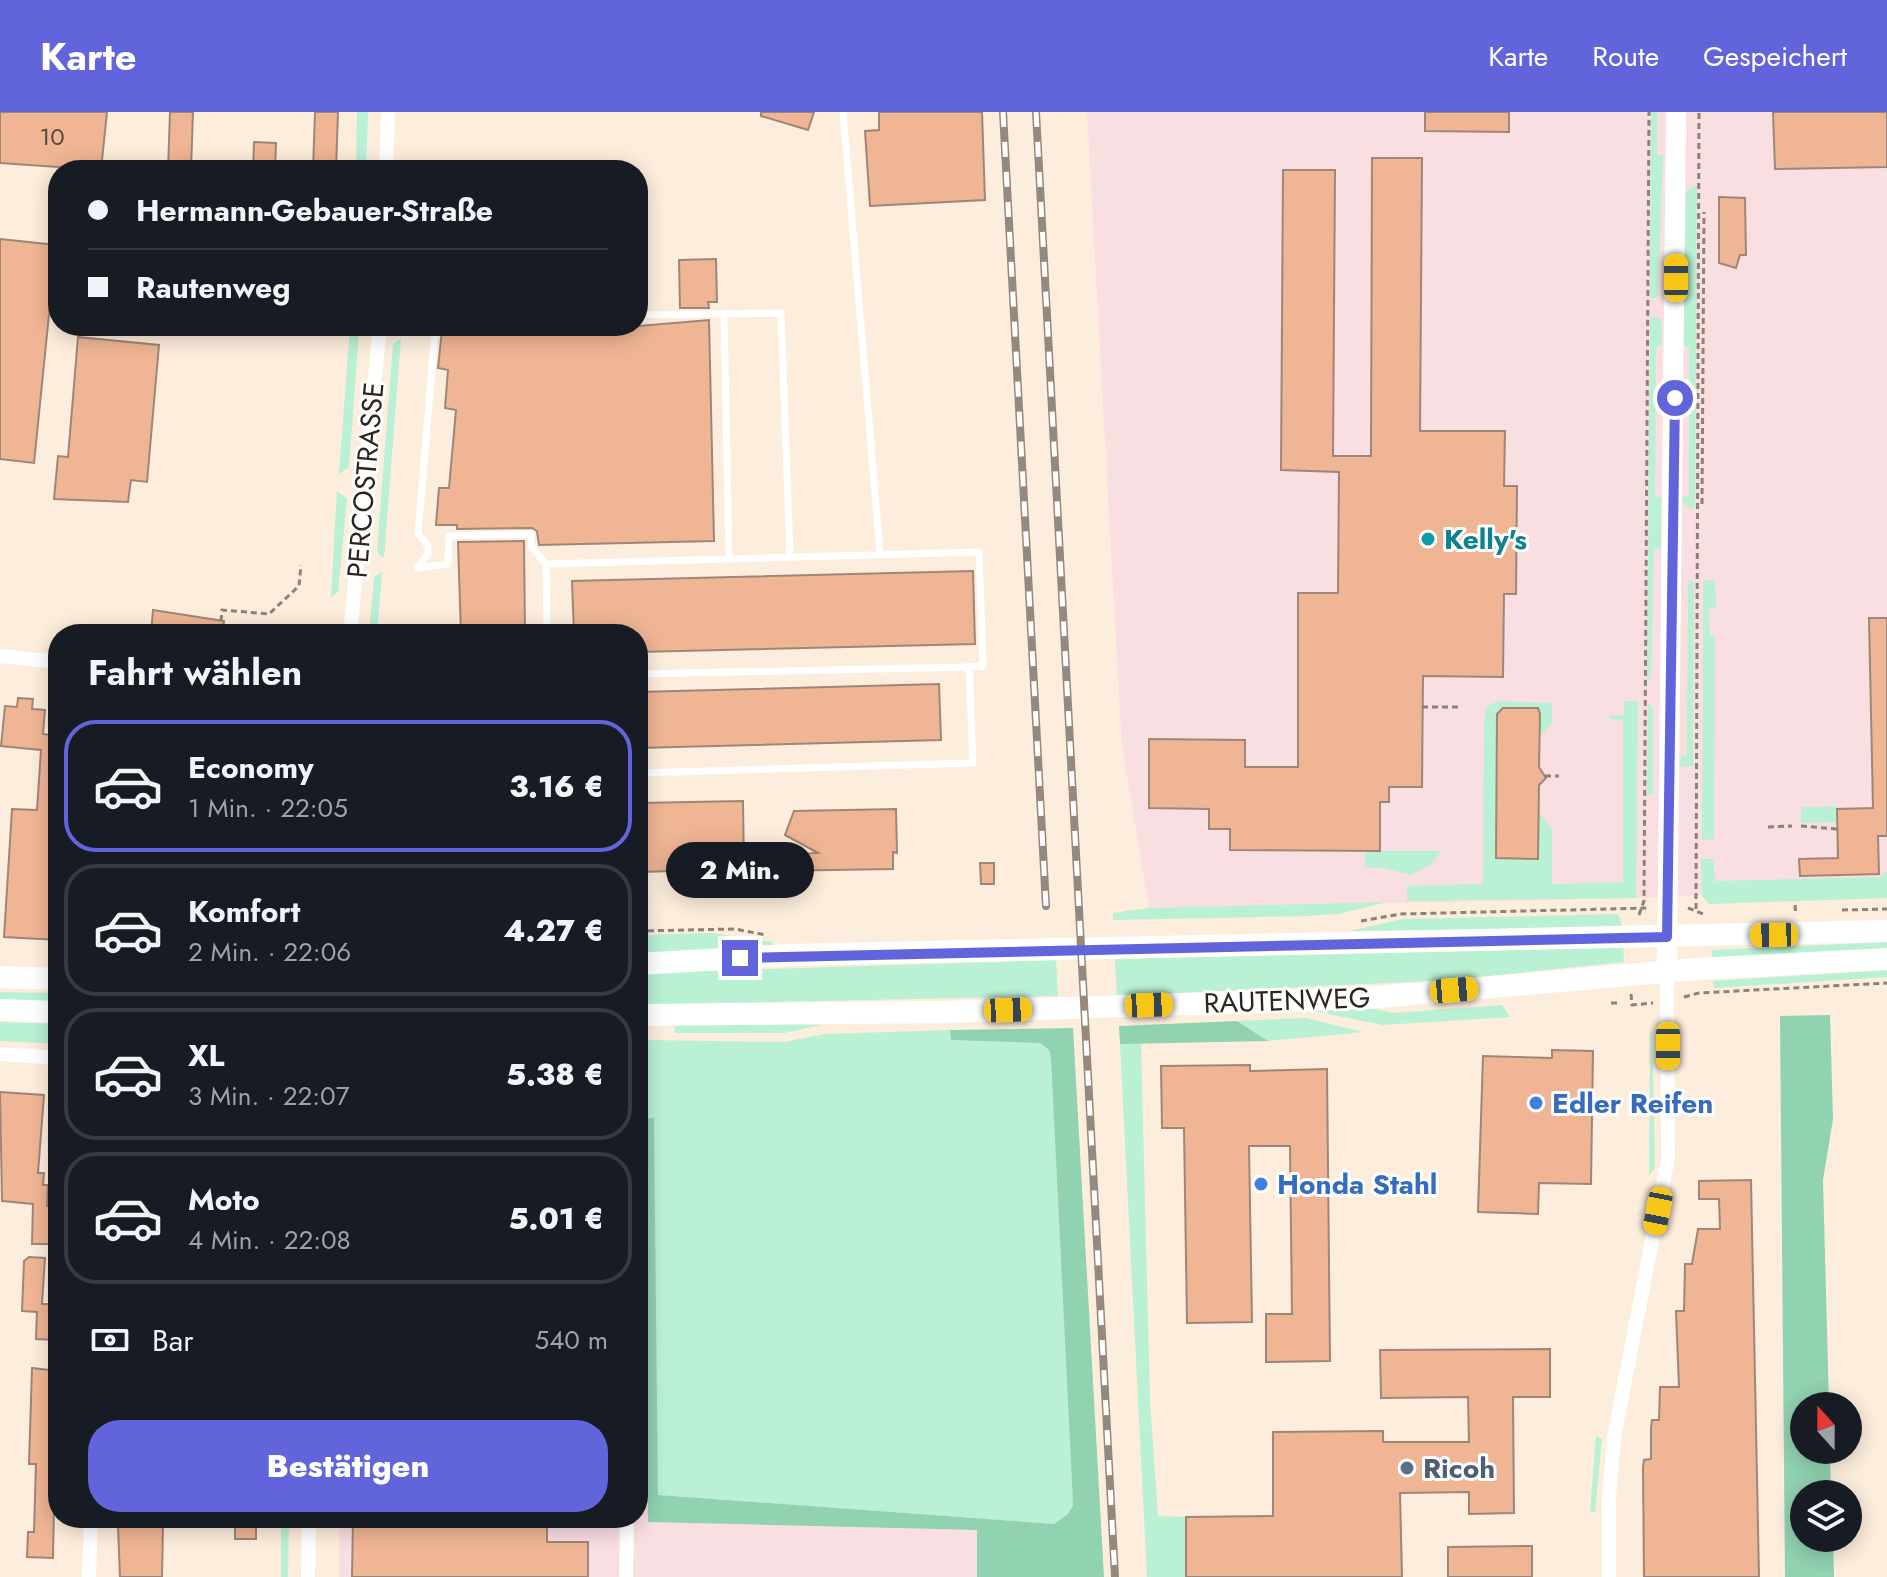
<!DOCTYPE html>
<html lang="de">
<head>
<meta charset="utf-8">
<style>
  :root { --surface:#171b24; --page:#20242c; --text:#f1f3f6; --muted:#9ea1a6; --line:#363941; --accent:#6264dc }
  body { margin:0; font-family:Jost,sans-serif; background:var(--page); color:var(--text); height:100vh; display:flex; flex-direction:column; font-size:30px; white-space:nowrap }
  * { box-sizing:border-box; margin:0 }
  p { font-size:26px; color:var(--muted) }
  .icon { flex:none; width:44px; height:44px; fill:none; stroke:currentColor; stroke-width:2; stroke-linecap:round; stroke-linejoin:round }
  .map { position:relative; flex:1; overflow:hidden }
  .sheet { position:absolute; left:48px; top:512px; width:600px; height:904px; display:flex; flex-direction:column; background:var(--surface); border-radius:32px; box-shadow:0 4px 20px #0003 }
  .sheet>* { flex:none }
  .guide { position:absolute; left:48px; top:48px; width:600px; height:176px; border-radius:32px; box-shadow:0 4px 20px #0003; display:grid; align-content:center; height:176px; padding:0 40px; background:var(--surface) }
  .needle { width:52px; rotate:339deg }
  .fabs { position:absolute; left:1790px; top:1280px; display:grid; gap:16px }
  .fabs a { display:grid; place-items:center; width:72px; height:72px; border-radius:50%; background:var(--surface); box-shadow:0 4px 20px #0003; font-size:40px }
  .end { position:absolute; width:36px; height:36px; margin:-18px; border:10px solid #6264dc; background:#fff; box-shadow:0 0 0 4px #fff }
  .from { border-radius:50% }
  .bubble { position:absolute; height:56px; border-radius:28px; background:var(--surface); box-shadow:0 4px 20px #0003; font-size:26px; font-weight:800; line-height:56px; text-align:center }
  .car { position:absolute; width:24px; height:48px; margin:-24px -12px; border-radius:10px; box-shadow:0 0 6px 2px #0007; background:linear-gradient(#f5c518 24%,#345 0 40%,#f5c518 0 76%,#345 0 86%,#f5c518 0) }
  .guide b { display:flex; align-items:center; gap:28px; height:76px; font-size:30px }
  .guide b+b { border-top:2px solid var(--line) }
  .guide i { width:20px; height:20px; background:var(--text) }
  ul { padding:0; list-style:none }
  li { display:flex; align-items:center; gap:24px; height:132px; margin:0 16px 12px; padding:0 24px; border:4px solid var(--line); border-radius:32px }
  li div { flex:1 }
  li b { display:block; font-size:30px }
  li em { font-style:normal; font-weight:800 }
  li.selected { border-color:var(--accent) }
  li>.icon { width:72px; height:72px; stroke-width:1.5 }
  h2 { padding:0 40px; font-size:36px; line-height:96px }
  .pay { display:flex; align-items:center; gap:20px; height:88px; padding:0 40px; font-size:30px }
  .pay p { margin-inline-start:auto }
  .primary-button { display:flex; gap:16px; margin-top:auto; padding:16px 40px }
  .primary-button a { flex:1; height:92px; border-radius:32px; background:var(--accent); color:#fff; font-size:32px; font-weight:800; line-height:92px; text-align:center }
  header { display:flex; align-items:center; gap:48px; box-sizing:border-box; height:112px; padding:0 40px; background:var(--accent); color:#fff }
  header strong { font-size:38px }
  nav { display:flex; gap:44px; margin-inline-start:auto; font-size:28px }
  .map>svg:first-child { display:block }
</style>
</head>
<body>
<header>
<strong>Karte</strong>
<nav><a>Karte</a><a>Route</a><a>Gespeichert</a></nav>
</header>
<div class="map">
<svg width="1887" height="1465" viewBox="0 0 1887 1465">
  <rect width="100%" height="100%" fill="#fdeddc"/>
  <g fill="#f9dee2">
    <path d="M1087,0H1887V776L1636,786L1149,796L1122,634Z"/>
    <path d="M638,928H643L649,1410L1084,1421L1086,1465H339V1406H638Z"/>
  </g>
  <g fill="#baf0d3">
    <path d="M357,0H368L366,58H356Z"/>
    <path d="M1651,0H1657V42L1663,44L1658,186H1650Z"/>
    <path d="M1693,74H1697L1695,396L1690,397L1682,389L1683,385L1689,384V236L1683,233L1686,80Z"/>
    <path d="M1650,204L1661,207L1662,232L1656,236L1655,384L1662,386L1661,436L1654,438L1651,567H1647Z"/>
    <path d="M350,214L356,215L359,220L349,355L339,362Z"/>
    <path d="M401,226L384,445H381L377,438L393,232Z"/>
    <path d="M337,379L347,387L338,480L331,485Z"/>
    <path d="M382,460L377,522H369L374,465Z"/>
    <path d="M1715,468L1716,496L1709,497L1710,523L1715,525L1714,727L1702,728L1703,469Z"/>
    <path d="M1688,469L1694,470L1693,654L1680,655L1681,644L1687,643Z"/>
    <path d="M1498,589L1552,591V611L1540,624V602L1535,596H1503L1497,602L1496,742L1500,747L1537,746L1539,701L1552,717V772L1623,770V608L1610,607L1609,604L1624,603V589H1638L1636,786L1407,789V774L1483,772L1484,605L1488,594Z"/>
    <path d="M1648,590L1653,596V683H1647Z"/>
    <path d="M1837,694L1838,710L1801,711V695Z"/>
    <path d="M1365,739H1441L1431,753L1410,763L1384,756L1365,755Z"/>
    <path d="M1701,747H1713L1715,769L1880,765L1887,759V786L1709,792L1702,784Z"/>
    <path d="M1387,790L1339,802L1307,804L1113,808V801L1149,796Z"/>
    <path d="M1618,802L1623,816L1349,819L1403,807Z"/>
    <path d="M712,821L773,830V833L638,843V823Z"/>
    <path d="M1887,830V838L1712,850V838Z"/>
    <path d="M1623,834L1624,850L1450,868L1117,884L1115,847Z"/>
    <path d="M1056,848L1058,884L638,893V861Z"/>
    <path d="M1887,858V865L1714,876L1713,869Z"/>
    <path d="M0,880L58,881V893L0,891Z"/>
    <path d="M1502,893L1510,905L1383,913L1314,899L1360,894L1394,901Z"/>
    <path d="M1305,906L1364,920L1268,929L1237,909Z"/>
    <path d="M0,910L58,912V932L0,929Z"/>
    <path d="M796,912L822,913L784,921H674L676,913Z"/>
    <path d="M1652,917L1655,1056L1649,1064L1650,923Z"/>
    <path d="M950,918L951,928L1040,931L1049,938L1051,947L1073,1393L1068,1402L1054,1412L657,1383L654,1007H644L643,928L784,930L825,922Z"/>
    <path d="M1141,930L1150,1289L1158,1404L1186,1405V1465H1147L1120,932Z"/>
    <path d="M1596,1324L1602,1327L1595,1400L1590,1399Z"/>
    <path d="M281,1406H289L288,1465H281Z"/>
  </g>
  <g fill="#91d2b0">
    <path d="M1830,903L1833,1007L1823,1068L1829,1294H1804V1338H1830L1831,1382H1804V1426H1833L1834,1465H1785L1780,904Z"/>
    <path d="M1237,909L1268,929L1120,932L1119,914Z"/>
    <path d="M1073,916L1104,1465H977V1418L648,1410L644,1007L654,1006L658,1383L1054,1412L1068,1402L1073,1393L1051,947L1049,938L1040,931L951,928L950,918Z"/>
  </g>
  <g fill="#f0b594" stroke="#9e8679" stroke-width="2">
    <path d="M0,0H107L101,58L0,51Z"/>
    <path d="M170,0H193L191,58H168Z"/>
    <path d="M315,0H338L336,58H313Z"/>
    <path d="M761,0H814L808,18L761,4Z"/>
    <path d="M879,0H982L985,88L870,94L865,19L879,18Z"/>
    <path d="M1425,0H1509V20L1425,19Z"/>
    <path d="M1773,0H1887V55L1775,57Z"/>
    <path d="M254,30L276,31L275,58H253Z"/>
    <path d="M1372,46H1422L1420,319H1505L1504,374H1517L1516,482H1504L1503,565L1423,564L1422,675H1389V690H1380V739L1230,738V717H1209V697L1149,696V627L1245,628V655H1298V481H1338L1339,360L1281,358L1283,58H1335L1333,344H1371Z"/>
    <path d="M1719,85L1745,86L1746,143H1740L1736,156L1719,151Z"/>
    <path d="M0,127L56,133L34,351L0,347Z"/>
    <path d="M716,147L717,190H708L709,196H680L679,148Z"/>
    <path d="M709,208L714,429L539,433L537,419L532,416L457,417V413H436L439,376H449L456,298L445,296L448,258L438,256L442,218L638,214Z"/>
    <path d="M78,225L159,233L147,370L131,368L128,390L54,387L58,344L68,345Z"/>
    <path d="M524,429L525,522H461L458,430Z"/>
    <path d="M973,459L975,532L638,540V522H574L572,469Z"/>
    <path d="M153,498L224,509L222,522H151Z"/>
    <path d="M1869,506H1887V724H1878L1879,762L1800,764L1799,747L1838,746L1837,697L1873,696Z"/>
    <path d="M939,572L941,628L638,636V580Z"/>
    <path d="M18,586L33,587L32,597L45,598L43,622L58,624V828L4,825L12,697L37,698L41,638L1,634L5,594L17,595Z"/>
    <path d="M1503,596H1538L1540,602L1539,655L1546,666L1539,673L1538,747L1496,746L1497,602Z"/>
    <path d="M743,689L744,757L638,760V691Z"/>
    <path d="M896,697L897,741L893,740V757L772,759V743L818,741L785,723L794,699Z"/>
    <path d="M980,751H994V772H981Z"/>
    <path d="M1552,938L1593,939L1591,1072L1539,1071L1538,1102L1478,1100L1483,944L1552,946Z"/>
    <path d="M1250,953V959L1327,957L1330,1249L1266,1250V1202H1292L1290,1034H1249L1252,1210L1187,1211L1184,1016H1162L1161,954Z"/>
    <path d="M0,980L44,983L38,1061H44L43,1073H48L47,1094H58V1132H32L33,1092L2,1089Z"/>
    <path d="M1751,1068L1759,1465H1644L1643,1355L1644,1348L1651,1347V1316L1652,1308H1659L1660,1275H1679L1676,1199H1684L1685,1152H1692L1698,1117H1720L1719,1087H1699V1069Z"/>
    <path d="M29,1145L45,1146L42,1192H57L58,1228L36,1227L37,1200L22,1199L24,1149Z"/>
    <path d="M1550,1237V1285H1513L1514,1401L1469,1402V1380L1400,1381L1402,1465H1186V1405L1273,1404V1320L1383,1319V1330H1469L1468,1285L1381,1286L1380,1238Z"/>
    <path d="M32,1256L58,1259V1394H54L53,1446L27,1445L28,1420H34L36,1352H29Z"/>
    <rect x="235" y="1406" width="21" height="21"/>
    <path d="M353,1406H547V1430H588V1465H352Z"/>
    <path d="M118,1414H163L162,1465H120Z"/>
    <path d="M1532,1434V1465H1448V1435Z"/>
  </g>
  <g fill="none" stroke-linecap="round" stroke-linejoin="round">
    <g stroke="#8d8276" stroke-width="3" stroke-dasharray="6 4" stroke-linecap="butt">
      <path d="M1702,392L1704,100"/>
      <path d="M221,509L222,498L269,502L299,474L301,453"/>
      <path d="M1422,595H1462"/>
      <path d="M1545,664H1559"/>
      <path d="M1801,714L1837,717"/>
      <path d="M1768,715L1792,714"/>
      <path d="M1795,793L1796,803"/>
      <path d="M1688,796L1703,802"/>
      <path d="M1696,797L1699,0"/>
      <path d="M1842,798L1887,797"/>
      <path d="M1639,803L1644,789L1649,0"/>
      <path d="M1361,809L1401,802L1648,796"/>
      <path d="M638,819L735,817L766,823"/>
      <path d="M1631,882L1632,893L1653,891"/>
      <path d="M1684,885L1699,881L1887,871"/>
      <path d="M1611,891H1617"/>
      <path d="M638,1092V1249"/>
    </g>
    <g stroke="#fff" stroke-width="7">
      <path d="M843,0L880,441"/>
      <path d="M724,202L729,446"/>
      <path d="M638,203L781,201L790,444"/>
      <path d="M380,218L435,220L418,422L428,434V442L417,456"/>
      <path d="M546,452L979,440L983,554L969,555"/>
      <path d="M417,456L448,452L449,424L531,422V434L546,452L547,522"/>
      <path d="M638,562L969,555L973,651L638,661"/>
    </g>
    <g stroke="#fff" stroke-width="14">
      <path d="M386,58L388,0"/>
      <path d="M350,522L380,214"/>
      <path d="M0,544L58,550"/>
      <path d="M0,942L58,946"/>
      <path d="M89,1465L91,1406"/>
      <path d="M308,1465L309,1406"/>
      <path d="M626,1465L627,1406"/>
      <path d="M1609,1465V1384L1614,1325L1668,1046L1667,860"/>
    </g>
    <path stroke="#fff" stroke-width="20" d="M1667,860L1676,0"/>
    <g stroke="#fff" stroke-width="22">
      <path d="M638,852L788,843L1887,819"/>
      <path d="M0,865L58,867"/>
      <path d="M0,898L58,900"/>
      <path d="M638,903L945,900L1366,886L1697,857L1887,847"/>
    </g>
    <defs>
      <g id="rail">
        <path d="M1003,0L1046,794"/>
        <path d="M1036,0L1115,1465"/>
      </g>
    </defs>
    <use href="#rail" stroke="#95897d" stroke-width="8"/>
    <use href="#rail" stroke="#fff" stroke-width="5" stroke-dasharray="15" stroke-linecap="butt"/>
  </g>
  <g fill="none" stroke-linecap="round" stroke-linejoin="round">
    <path stroke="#6264dc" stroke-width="10" d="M740,846L1667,825L1675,286"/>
  </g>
  <circle fill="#0f9aa8" stroke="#fff" stroke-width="3" cx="1428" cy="427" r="8"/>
  <g fill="#3f7fe0" stroke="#fff" stroke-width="3">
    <circle cx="1536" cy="991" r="8"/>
    <circle cx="1261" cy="1072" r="8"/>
  </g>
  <circle fill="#5c6f8a" stroke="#fff" stroke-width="3" cx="1407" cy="1356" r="8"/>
  <g text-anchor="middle" stroke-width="6" stroke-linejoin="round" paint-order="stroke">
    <g font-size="24" fill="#5e4a3c">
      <text x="52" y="33">10</text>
    </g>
    <g font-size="28" fill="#2d261e" stroke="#fff">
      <text transform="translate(365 368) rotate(-85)" y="10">PERCOSTRASSE</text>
      <text transform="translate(1287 888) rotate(-2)" y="10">RAUTENWEG</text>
    </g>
    <g font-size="28" font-weight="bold" fill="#0d838f" stroke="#fff" text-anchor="start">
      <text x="1444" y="437">Kelly's</text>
    </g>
    <g font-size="28" font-weight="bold" fill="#366cbe" stroke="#fff" text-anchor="start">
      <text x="1552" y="1001">Edler Reifen</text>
      <text x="1277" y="1082">Honda Stahl</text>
    </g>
    <g font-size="28" font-weight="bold" fill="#4e5e75" stroke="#fff" text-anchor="start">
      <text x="1423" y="1366">Ricoh</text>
    </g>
  </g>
</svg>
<div class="fabs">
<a><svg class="needle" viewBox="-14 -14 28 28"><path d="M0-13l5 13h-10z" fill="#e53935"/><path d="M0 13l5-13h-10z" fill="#9ea1a6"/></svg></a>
<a><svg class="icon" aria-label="layers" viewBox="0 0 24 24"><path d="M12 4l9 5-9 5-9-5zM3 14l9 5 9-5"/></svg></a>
</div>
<i class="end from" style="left:1675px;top:286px"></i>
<i class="end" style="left:740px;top:846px"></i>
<div class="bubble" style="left:666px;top:730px;width:148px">2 Min.</div>
<i class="car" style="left:1676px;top:166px;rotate:0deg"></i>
<i class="car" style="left:1774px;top:823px;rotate:269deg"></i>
<i class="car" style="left:1454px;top:878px;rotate:85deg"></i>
<i class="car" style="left:1149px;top:893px;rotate:88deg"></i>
<i class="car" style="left:1008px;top:898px;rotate:88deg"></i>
<i class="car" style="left:1668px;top:934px;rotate:180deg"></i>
<i class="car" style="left:1658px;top:1099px;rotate:191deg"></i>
<div class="guide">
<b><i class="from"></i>Hermann-Gebauer-Straße</b>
<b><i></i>Rautenweg</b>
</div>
<section class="sheet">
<h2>Fahrt wählen</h2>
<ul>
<li class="selected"><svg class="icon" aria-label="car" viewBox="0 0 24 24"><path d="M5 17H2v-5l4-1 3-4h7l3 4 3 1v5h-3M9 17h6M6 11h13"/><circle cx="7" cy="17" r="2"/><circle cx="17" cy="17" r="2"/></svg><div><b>Economy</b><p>1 Min. · 22:05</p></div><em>3.16 €</em></li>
<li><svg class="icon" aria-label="car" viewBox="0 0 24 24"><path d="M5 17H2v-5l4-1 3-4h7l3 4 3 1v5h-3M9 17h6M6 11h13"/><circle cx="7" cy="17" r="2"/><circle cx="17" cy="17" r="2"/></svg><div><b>Komfort</b><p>2 Min. · 22:06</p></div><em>4.27 €</em></li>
<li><svg class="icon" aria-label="car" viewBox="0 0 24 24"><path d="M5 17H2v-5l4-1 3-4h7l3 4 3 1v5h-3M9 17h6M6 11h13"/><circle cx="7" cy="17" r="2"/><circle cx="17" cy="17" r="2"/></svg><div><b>XL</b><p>3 Min. · 22:07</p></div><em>5.38 €</em></li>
<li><svg class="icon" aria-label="car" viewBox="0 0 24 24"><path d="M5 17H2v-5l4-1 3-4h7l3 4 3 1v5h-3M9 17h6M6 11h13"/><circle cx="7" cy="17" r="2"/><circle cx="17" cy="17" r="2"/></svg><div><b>Moto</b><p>4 Min. · 22:08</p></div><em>5.01 €</em></li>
</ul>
<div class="pay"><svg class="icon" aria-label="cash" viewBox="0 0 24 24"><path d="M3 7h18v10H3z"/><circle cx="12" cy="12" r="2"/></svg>Bar<p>540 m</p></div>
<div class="primary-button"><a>Bestätigen</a></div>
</section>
</div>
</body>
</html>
